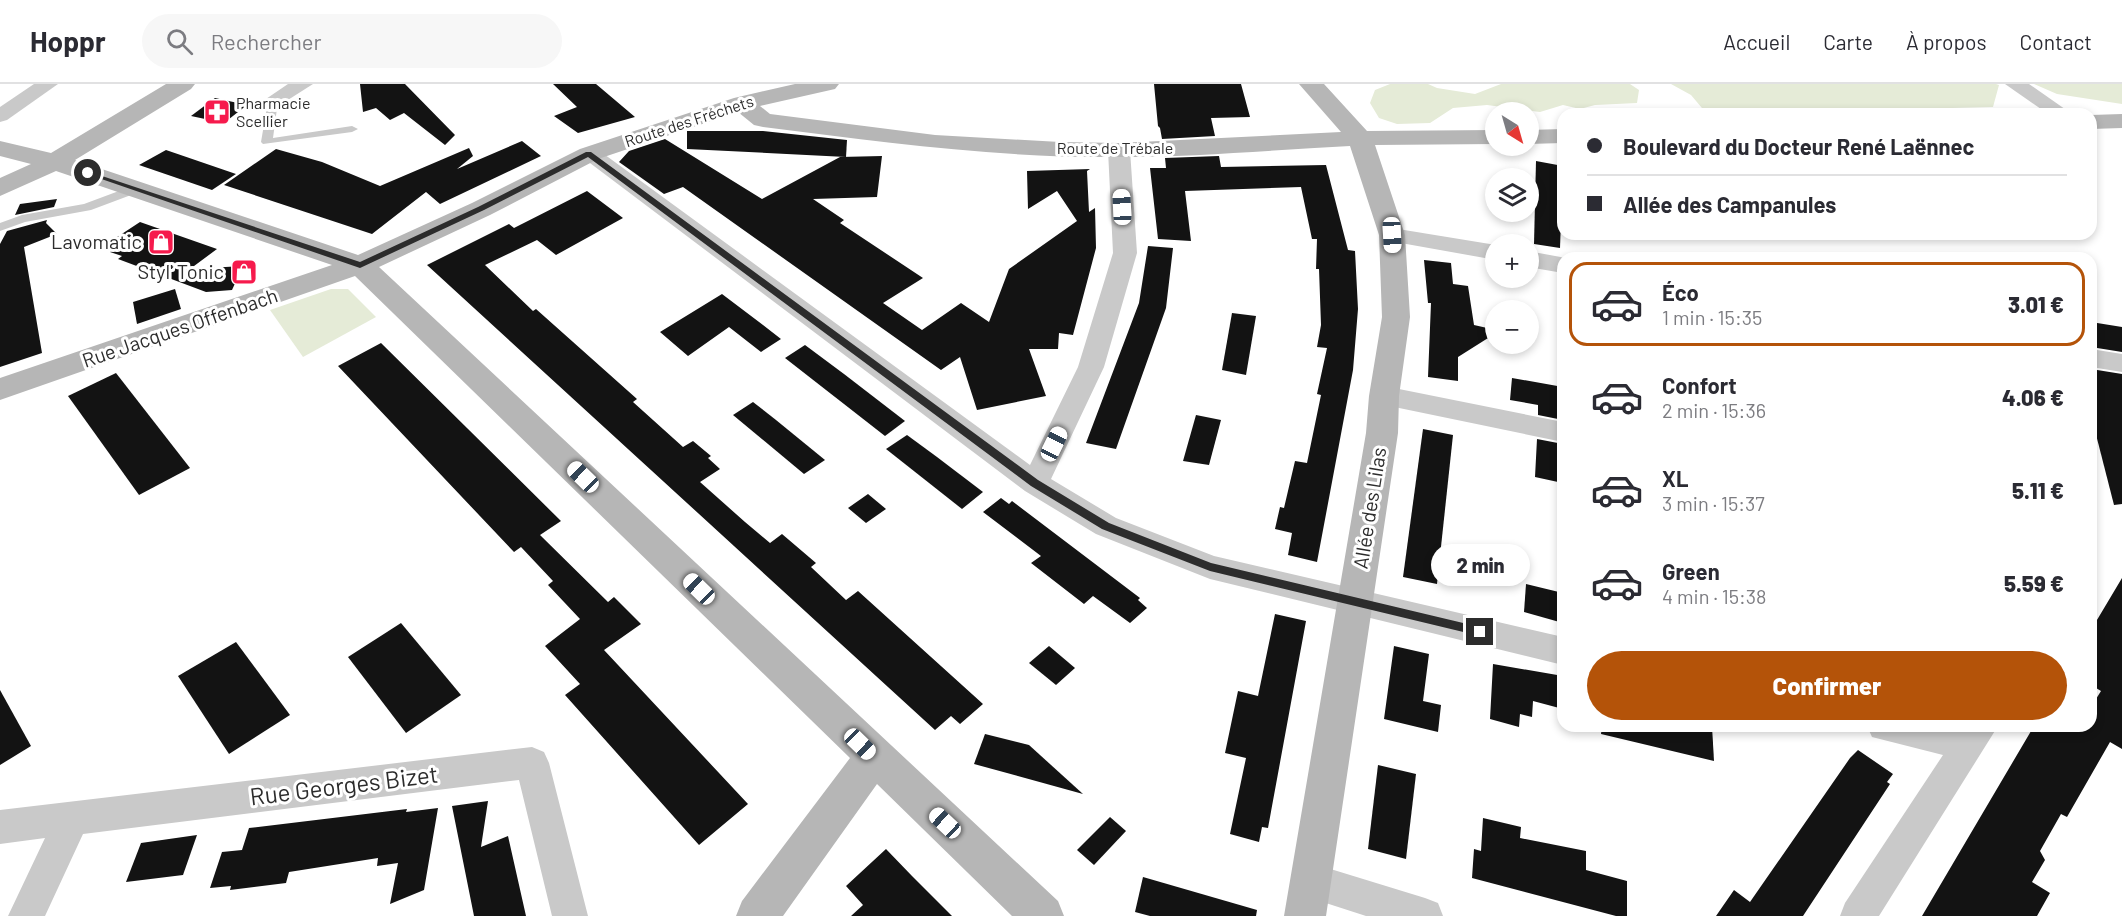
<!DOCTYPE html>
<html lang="fr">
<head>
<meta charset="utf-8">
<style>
  :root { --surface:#fff; --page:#f7f7f7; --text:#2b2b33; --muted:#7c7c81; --line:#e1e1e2; --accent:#b45309 }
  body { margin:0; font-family:Barlow,sans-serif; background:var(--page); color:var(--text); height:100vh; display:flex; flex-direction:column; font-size:22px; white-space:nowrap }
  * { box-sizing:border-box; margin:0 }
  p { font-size:20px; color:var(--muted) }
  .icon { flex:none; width:33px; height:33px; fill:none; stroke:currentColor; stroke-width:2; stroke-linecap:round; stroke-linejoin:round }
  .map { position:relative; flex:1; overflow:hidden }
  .side { position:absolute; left:1557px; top:168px; width:540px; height:480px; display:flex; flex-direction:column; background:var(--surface); border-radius:18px; box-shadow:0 3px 9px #0003 }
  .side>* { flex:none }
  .hud { position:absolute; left:1557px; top:24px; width:540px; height:132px; border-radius:18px; box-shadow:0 3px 9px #0003; display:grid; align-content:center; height:132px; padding:0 30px; background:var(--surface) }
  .needle { width:39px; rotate:143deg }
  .fabs { position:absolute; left:1485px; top:18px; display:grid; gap:12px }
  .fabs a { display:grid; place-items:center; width:54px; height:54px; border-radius:50%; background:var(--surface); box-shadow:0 3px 9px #0003; font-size:30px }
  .end { position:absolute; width:27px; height:27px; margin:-14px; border:8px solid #2c2c2c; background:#fff; box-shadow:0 0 0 3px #fff }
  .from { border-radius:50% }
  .bubble { position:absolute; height:42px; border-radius:21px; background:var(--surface); box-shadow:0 3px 9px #0003; font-size:20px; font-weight:800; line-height:42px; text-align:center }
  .car { position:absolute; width:18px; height:36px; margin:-18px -9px; border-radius:8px; box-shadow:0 0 4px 2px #0007; background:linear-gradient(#fff 24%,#345 0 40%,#fff 0 76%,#345 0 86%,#fff 0) }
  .hud b { display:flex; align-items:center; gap:21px; height:57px; font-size:22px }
  .hud b+b { border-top:2px solid var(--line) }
  .hud i { width:15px; height:15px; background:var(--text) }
  ul { padding:10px 0 0; list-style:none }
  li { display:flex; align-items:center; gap:18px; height:84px; margin:0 12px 9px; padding:0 18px; border:3px solid transparent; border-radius:18px }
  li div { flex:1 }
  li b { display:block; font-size:22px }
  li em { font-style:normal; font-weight:800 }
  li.on { border-color:var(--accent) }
  li>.icon { width:54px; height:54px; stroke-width:1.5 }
  .primary-button { display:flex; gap:12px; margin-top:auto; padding:12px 30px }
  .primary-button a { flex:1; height:69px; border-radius:36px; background:var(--accent); color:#fff; font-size:24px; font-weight:800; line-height:69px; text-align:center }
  header { display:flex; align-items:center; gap:36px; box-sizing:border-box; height:84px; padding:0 30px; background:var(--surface); border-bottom:2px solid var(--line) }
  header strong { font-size:28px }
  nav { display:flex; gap:33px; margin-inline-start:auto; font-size:21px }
  .search { width:420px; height:54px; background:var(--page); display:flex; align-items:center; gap:15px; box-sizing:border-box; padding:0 21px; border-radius:33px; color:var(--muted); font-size:22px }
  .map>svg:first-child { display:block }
</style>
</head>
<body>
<header>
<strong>Hoppr</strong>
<div class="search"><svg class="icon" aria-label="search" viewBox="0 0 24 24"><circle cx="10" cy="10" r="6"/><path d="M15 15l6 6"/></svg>Rechercher</div>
<nav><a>Accueil</a><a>Carte</a><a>À propos</a><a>Contact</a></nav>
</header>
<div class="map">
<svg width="2122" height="832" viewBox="0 0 2122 832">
  <rect width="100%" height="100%" fill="#fff"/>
  <g fill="#e5ebd7">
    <path d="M1390,0H1428L1437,4L1475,10L1501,0H1630L1639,6L1637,19L1595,21L1580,25L1563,21L1540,28L1487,21L1453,24L1430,39L1397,40L1379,34L1370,19L1375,6Z"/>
    <path d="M1671,0H1996L1999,1L1993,23L1707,30L1691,11Z"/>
    <path d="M2034,0H2122V20L2057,10Z"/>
    <path d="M331,205H348L376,233L303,273L270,226Z"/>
  </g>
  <g fill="#131313">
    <path d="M360,0H405L455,51L445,61L404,29L390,36L376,24L363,28Z"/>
    <path d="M553,0H596L635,33L578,49L554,32L577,23Z"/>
    <path d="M1154,0H1241L1250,33L1211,34L1215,52L1162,55L1160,44L1158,42Z"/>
    <path d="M215,14L247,21L224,39L191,32Z"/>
    <path d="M687,47H763L847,56L846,73L687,65Z"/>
    <path d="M665,55L762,115L840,73L882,72L877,113L813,115L844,136L840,139L923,194L883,219L922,246L961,219L989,238L1009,185L1077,137L1057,107L1028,125L1027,87L1090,85L1087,87L1089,128L1095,124L1096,164L1073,251L1059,249L1058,265H1029L1046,312L977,326L960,273L941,286L683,103L664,110L619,78L629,67Z"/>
    <path d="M522,57L541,72L440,120L426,108L372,150L224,101L276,65L322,78L380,102L469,64L473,72L457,85Z"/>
    <path d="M166,66L236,90L212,106L139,81Z"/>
    <path d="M1219,72L1221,83L1326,81L1348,166L1355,167L1358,225L1353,286L1317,478L1288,471L1292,449L1275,445L1280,423L1284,424L1295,377L1307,379L1321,311L1317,310L1327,264L1317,263L1321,241L1319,185H1316L1317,155H1312L1301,103L1185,107L1191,157L1158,155L1150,84H1166L1165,74Z"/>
    <path d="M1536,77L1563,82L1560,164L1534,160Z"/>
    <path d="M587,107L623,134L556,171L537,156L485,181L533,227L536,225L637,315L633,318L683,363L693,357L711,372L708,374L720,385L700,398L745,438L770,459L782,450L816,479L811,483L846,516L858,507L983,620L960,640L951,632L935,646L427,181L509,140L514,144Z"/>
    <path d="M57,115L54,123L15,131L20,120Z"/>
    <path d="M47,136L46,139L57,150L24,163L42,269L0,283V160L7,147Z"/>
    <path d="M140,138L217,165L190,185L243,182L232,206L206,208L118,175L122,172L110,168L116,164L105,161Z"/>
    <path d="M1148,162L1173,164L1166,224L1116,365L1086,359L1139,219Z"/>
    <path d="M1424,176L1451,179L1453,200L1468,202L1474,241L1496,246V249L1458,273V297L1428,293L1431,219H1428Z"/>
    <path d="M175,205L181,225L137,240L133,218Z"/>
    <path d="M722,210L763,241L781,255L761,268L729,243L688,272L660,248Z"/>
    <path d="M1232,229L1256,232L1246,291L1222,286Z"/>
    <path d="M2091,238L2122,243V268L2091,263Z"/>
    <path d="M381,259L561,437L540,451L608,518L614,513L641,540L604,566L748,720L699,761L565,611L580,600L545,562L580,535L548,501L553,497L521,463L514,468L338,282Z"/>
    <path d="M805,261L844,290L905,337L885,352L785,274Z"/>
    <path d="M2091,285L2122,290V420L2114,421L2091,331Z"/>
    <path d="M116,289L190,384L139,411L68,312Z"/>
    <path d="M1512,294L1563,303V336L1538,331V321L1510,316Z"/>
    <path d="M753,318L776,336L825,376L804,390L733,331Z"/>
    <path d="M1196,331L1221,336L1209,381L1183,377Z"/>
    <path d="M1423,345L1453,351L1437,500L1403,493Z"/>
    <path d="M907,351L937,373L983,408L962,425L886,365Z"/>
    <path d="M1537,355L1563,360V390L1559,389L1558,398L1535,393Z"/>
    <path d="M868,410L886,425L866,439L848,424Z"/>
    <path d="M1001,414L1009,420L1012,417L1140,514L1138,516L1147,524L1130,539L1093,512L1084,520L1031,479L1041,472L983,428Z"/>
    <path d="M2122,494V665L2110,658L2067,733L2061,730L2040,767L2045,776L2032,798L2050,809L2037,832H1922L2034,642H2091V623L2101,607L2091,601V546Z"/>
    <path d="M1526,500L1563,509V539L1524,528Z"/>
    <path d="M1275,530L1306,537L1268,744L1262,743L1259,758L1230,750L1246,674L1225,669L1238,607L1258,612Z"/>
    <path d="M401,539L461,611L406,649L348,573Z"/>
    <path d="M236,558L290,631L229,670L178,592Z"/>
    <path d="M1049,562L1075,584L1056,601L1029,579Z"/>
    <path d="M1394,562L1429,570L1423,617L1441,621L1438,648L1384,635Z"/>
    <path d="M1493,580L1563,592V625L1533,617L1532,633L1520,630L1519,643L1490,635Z"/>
    <path d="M0,606L31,662L0,681Z"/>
    <path d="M1602,642H1712L1714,677L1601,650Z"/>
    <path d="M985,650L1029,661L1083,710L974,680Z"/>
    <path d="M1858,666L1893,690L1887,698L1890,700L1803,832H1716L1734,806L1750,818L1850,674Z"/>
    <path d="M1378,681L1416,690L1406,775L1368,765Z"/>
    <path d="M488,717L481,763L508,752L526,832H474L452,722Z"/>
    <path d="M438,724L424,806L390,820L398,779L377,782L378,774L289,788L286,799L230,806L231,802L210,804L222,768L242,766L249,744L407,725L406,728Z"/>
    <path d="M1110,733L1126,747L1094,781L1077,766Z"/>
    <path d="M1483,734L1521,743L1520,754L1586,767V786L1627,797V832H1616L1472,794L1474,765L1481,767Z"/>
    <path d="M197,751L183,791L126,798L141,759Z"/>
    <path d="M886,765L912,792L952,832H851L863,821L846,802Z"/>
    <path d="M1143,793L1257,826L1256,832H1150L1135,828Z"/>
  </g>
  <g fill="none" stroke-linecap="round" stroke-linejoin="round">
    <g fill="#c9c9c9" fill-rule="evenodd">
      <path d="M273,14L278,17L273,54L352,42L358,45L352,48L263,60L261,58L268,17Z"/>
      <path d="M135,101L141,105L139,108L91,126L25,138L0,147V139L22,131L84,120Z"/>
    </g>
    <g fill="#c9c9c9" fill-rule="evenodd">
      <path d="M34,0H58L7,36L0,38V23Z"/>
      <path d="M288,0H313L280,21H266L263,17Z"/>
      <path d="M2005,0H2029L2072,30H2048Z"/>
      <path d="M1119,60L1127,61L1130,66L1137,169L1104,283L1051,395L1116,434L1214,472L1563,553V581L1210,495L1096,450L1025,407L578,70L581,65H597L1030,381L1078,283L1113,169L1108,66L1111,61Z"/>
      <path d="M1392,144L1496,161V176L1384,156L1380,151L1384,146Z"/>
      <path d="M1528,167L1566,174H1563V189L1528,183Z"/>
      <path d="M2091,265L2122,270V288L2091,283Z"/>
      <path d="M1384,302L1563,338V358L1375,319L1371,312L1375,305Z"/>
      <path d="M1867,642H1948L1960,645L1962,642H1998L1879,832H1840L1845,819L1943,671L1872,653Z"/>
      <path d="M532,663L544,668L549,679L588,832H552L519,696L83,750L45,832H8L45,754L0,760V726Z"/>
      <path d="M1311,779L1425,814L1438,819L1443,832H1366L1298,810L1293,797L1298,784Z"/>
    </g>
    <g fill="#b6b6b6" fill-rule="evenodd">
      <path d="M166,0H195L191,5L75,76L358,171L472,119L580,65L734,14L795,0H839L835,5L760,22L770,30L935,51L1060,58L1119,59L1341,48L1299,0H1324L1367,47L1496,46V60L1375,61L1405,151L1410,233L1399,312L1398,349L1326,832H1284L1366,349L1369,312L1382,233L1379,151L1350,62C1273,66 1195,73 1118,73C998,74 881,58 763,43L754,41L738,28L598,75L490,131L379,183L1058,817L1064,832H1012L877,700L783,832H736L742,817L850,674L355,192L0,316V294L332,181L56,87L0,112V94L31,80L0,72V57L51,69Z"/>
      <path d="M2122,30V44L2091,45V31Z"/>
      <path d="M1563,45V59L1528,60V46Z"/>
    </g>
  </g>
  <path fill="#2c2c2c" d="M586,68H591L1038,396L1109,439L1211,479L1480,543L1485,548L1484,551L1480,552L1210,487L1102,445L1031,402L588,73L484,126L360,184L84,89L90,88L360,178L478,123Z"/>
  <defs>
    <symbol id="pharmacy-square" viewBox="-11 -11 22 22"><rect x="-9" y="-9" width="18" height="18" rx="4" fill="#f61a4c" stroke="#fff"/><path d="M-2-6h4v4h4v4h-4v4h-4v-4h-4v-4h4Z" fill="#fff"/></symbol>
    <symbol id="shop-square" viewBox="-11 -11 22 22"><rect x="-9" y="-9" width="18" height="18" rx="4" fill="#f61a4c" stroke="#fff"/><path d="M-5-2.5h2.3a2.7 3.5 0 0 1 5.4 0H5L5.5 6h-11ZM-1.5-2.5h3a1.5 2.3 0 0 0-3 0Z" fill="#fff"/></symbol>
  </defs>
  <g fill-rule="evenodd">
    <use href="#pharmacy-square" x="202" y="13" width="30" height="30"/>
    <use href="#shop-square" x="146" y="143" width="30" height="30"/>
    <use href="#shop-square" x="229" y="173" width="30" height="30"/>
  </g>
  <g text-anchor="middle" stroke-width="6" stroke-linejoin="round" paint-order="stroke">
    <g font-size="16" fill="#2c2c2c" stroke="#fff" text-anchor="start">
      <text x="236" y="25">Pharmacie<tspan x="236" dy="18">Scellier</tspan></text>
    </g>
    <g font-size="16" fill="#2c2c2c" stroke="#fff">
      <text transform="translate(689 37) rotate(-18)" y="6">Route des Fréchets</text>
      <text x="1115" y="70">Route de Trébale</text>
    </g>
    <g font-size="20" fill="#2c2c2c" stroke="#fff" text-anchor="end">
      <text x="142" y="165">Lavomatic</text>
      <text x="224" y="195">Styl' Tonic</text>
    </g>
    <g font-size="20" fill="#2c2c2c" stroke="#fff">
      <text transform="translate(180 244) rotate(-19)" y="7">Rue Jacques Offenbach</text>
      <text transform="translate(1370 424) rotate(-81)" y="7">Allée des Lilas</text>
    </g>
    <g font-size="24" fill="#2c2c2c" stroke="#fff">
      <text transform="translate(344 702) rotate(-7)" y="8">Rue Georges Bizet</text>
    </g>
  </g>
</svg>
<div class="fabs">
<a><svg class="needle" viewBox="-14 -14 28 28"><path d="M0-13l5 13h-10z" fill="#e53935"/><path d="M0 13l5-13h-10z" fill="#7c7c81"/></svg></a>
<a><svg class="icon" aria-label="layers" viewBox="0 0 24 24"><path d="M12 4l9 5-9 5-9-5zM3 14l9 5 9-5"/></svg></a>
<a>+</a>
<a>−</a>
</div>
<i class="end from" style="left:88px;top:89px"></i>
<i class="end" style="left:1480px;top:548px"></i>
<div class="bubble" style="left:1431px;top:460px;width:99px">2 min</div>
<i class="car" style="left:1122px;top:123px;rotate:357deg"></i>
<i class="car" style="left:1392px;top:151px;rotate:177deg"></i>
<i class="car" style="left:1054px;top:360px;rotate:26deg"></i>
<i class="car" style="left:583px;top:393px;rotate:314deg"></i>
<i class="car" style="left:699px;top:505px;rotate:314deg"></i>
<i class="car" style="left:860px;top:660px;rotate:134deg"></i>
<i class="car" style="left:945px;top:739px;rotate:313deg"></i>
<div class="hud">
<b><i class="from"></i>Boulevard du Docteur René Laënnec</b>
<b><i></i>Allée des Campanules</b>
</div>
<section class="side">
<ul>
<li class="on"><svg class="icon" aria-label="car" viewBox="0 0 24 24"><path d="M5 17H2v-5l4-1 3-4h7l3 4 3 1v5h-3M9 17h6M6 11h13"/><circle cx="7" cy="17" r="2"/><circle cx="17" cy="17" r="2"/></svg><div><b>Éco</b><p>1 min · 15:35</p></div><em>3.01 €</em></li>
<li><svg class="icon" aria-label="car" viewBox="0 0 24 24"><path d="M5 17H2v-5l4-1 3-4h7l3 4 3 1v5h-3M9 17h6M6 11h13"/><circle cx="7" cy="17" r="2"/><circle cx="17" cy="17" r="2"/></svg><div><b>Confort</b><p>2 min · 15:36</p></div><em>4.06 €</em></li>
<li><svg class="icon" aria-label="car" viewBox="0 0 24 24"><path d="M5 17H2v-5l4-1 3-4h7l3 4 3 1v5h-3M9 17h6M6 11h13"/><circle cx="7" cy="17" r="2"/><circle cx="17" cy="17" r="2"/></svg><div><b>XL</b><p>3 min · 15:37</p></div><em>5.11 €</em></li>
<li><svg class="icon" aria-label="car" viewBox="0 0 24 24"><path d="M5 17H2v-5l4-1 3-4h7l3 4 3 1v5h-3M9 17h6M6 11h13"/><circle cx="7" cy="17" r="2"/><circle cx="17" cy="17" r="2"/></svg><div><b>Green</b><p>4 min · 15:38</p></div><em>5.59 €</em></li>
</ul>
<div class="primary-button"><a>Confirmer</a></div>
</section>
</div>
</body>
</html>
